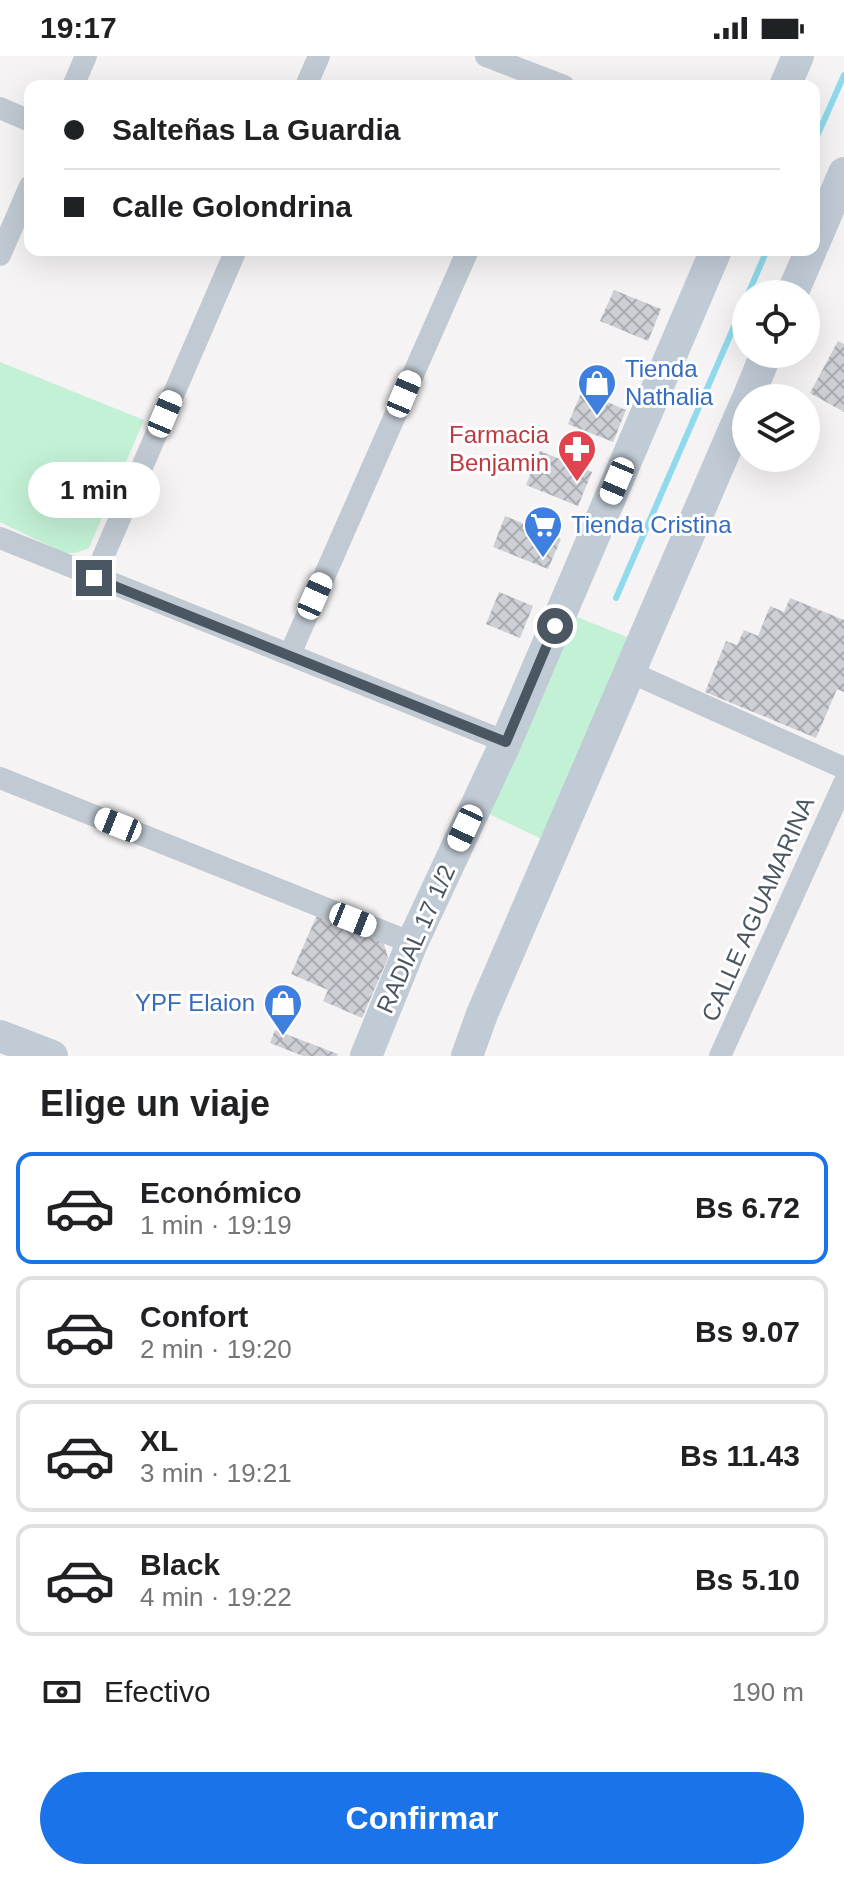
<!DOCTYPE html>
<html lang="es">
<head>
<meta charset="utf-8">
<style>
  :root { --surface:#fff; --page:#f2f2f2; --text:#202124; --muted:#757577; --line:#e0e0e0; --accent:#1a73e8 }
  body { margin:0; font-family:Helvetica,sans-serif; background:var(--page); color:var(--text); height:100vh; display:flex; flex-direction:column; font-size:30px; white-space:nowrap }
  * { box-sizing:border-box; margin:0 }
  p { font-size:26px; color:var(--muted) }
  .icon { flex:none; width:44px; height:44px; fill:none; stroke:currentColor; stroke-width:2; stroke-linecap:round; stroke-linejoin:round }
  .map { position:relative; height:1000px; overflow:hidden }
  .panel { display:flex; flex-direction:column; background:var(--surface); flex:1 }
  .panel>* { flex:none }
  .banner { position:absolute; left:24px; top:24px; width:796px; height:176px; border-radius:16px; box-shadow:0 8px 32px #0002; display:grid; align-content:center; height:176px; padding:0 40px; background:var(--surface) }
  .controls { position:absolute; left:732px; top:224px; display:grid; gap:16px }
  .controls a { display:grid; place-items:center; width:88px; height:88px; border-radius:50%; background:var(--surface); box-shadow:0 8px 32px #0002; font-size:40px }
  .end { position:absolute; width:36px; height:36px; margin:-18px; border:10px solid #4a5661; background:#fff; box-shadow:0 0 0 4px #fff }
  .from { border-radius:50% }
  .bubble { position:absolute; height:56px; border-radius:28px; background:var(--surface); box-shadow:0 8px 32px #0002; font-size:26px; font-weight:700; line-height:56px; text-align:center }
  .car { position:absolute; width:24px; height:48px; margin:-24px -12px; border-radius:10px; box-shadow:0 0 6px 2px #0007; background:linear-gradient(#fff 24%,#345 0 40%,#fff 0 76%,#345 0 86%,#fff 0) }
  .banner b { display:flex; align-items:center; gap:28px; height:76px; font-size:30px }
  .banner b+b { border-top:2px solid var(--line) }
  .banner i { width:20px; height:20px; background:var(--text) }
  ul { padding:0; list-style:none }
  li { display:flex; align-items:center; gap:24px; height:112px; margin:0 16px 12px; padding:0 24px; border:4px solid var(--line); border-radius:16px }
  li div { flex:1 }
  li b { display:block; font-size:30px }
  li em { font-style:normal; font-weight:700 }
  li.selected { border-color:var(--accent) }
  li>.icon { width:72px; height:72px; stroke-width:1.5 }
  h2 { padding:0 40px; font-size:36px; line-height:96px }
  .pay { display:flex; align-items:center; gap:20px; height:88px; padding:0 40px; font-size:30px }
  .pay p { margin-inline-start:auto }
  .action { display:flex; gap:16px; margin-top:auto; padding:16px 40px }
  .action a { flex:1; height:92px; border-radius:48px; background:var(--accent); color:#fff; font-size:32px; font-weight:700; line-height:92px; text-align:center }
  .status { display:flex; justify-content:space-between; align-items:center; height:56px; padding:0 40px; background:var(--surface); direction:ltr }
  .status svg { height:22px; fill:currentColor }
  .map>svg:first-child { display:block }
</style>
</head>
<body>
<div class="status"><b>19:17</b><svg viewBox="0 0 49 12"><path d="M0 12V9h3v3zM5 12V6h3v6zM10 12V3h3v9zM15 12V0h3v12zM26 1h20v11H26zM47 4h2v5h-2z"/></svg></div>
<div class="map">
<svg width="844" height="1000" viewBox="0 0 844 1000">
  <defs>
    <pattern id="building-cross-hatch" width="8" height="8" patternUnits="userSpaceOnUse" patternTransform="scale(2)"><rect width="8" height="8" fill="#cdcfd5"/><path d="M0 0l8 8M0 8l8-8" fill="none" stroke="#a8abb0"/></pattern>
  </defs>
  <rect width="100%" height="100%" fill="#f5f3f3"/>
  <g fill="#c3f1d5">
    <path d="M0,306L144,364L89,492L75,497H64L0,466Z"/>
    <path d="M572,559L632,583L544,784L487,757Z"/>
  </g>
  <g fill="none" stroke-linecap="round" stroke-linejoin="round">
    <g stroke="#90daee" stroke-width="6">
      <path d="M814,87L844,19"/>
      <path d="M748,238L767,194"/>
      <path d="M616,542L746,243"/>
    </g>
  </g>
  <g fill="url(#building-cross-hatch)">
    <path d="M614,234L661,253L648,285L600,265Z"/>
    <path d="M838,285L844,288V356L810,337Z"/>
    <path d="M582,335L626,354L613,386L568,368Z"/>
    <path d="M540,395L592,416L578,450L526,429Z"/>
    <path d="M505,460L561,483L548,513L493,491Z"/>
    <path d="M499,536L533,550L520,582L486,568Z"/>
    <path d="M790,542L844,564V636L837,633L816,682L705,636L726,585L737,589L744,574L758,580L770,550L784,556Z"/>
    <path d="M318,857L383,885L388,902L362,962L323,945L328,934L291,918Z"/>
    <path d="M275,974L338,998L337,1000H303L270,987Z"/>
  </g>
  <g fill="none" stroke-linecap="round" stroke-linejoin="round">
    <g stroke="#c1cad2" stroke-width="22">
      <path d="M486,0L564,30"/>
      <path d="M73,30L86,0"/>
      <path d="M306,30L319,0"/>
      <path d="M0,52L30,65"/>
      <path d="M0,199L30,130"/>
      <path d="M0,482L506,686"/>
      <path d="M94,522L236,194"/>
      <path d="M290,598L468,194"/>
      <path d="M630,616L844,712"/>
      <path d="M0,722L412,887"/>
      <path d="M720,1000L844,727"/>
    </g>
    <g stroke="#c1cbd6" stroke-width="32">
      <path d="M785,30L798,0"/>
      <path d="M814,187L844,117"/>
      <path d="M792,238L811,194"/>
      <path d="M748,342L766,298"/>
      <path d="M0,980L52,1000"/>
      <path d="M366,1000L412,887L506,686L716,194"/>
      <path d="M467,1000L482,958L746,346"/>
    </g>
  </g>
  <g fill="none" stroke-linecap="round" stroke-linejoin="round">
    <path stroke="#4a5661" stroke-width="10" d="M94,522L506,686L555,570"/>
  </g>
  <defs>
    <symbol id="shop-pin" viewBox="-11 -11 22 30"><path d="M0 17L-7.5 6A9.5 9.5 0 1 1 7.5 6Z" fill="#3f7fe0" stroke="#fff"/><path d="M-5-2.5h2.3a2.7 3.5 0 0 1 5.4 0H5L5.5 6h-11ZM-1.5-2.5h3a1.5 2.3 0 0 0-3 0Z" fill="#fff"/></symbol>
    <symbol id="pharmacy-pin" viewBox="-11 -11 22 30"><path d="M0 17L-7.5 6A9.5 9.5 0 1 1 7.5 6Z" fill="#e0444e" stroke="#fff"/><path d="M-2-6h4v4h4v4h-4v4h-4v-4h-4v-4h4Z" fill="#fff"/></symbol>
    <symbol id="supermarket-pin" viewBox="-11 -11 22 30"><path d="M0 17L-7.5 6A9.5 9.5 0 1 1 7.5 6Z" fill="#3f7fe0" stroke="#fff"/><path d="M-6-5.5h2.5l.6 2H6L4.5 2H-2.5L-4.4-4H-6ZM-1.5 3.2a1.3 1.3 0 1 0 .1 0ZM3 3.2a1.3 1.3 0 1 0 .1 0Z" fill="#fff"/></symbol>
  </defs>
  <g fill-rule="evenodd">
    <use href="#shop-pin" x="575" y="305" width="44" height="60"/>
    <use href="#pharmacy-pin" x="555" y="371" width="44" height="60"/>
    <use href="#supermarket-pin" x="521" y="447" width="44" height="60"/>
    <use href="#shop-pin" x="261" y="925" width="44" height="60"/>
  </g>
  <g text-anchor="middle" stroke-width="6" stroke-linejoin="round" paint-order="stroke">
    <g font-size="24" fill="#366cbe" stroke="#fff" text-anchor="start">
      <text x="625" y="321">Tienda<tspan x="625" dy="28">Nathalia</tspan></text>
      <text x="571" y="477">Tienda Cristina</text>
      <text x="255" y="955" text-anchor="end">YPF Elaion</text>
    </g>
    <g font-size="24" fill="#be3a42" stroke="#fff" text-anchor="end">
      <text x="549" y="387">Farmacia<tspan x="549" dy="28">Benjamin</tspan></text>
    </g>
    <g font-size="24" fill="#4a5661" stroke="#fff">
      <text transform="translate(758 853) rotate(-66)" y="8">CALLE AGUAMARINA</text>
      <text transform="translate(416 883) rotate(-66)" y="8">RADIAL 17 1/2</text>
    </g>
  </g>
</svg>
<div class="controls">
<a><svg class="icon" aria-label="locate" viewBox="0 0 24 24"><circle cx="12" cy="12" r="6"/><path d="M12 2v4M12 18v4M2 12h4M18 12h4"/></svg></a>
<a><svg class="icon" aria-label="layers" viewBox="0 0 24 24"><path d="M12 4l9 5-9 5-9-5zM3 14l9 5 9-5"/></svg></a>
</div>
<i class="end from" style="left:555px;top:570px"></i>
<i class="end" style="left:94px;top:522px"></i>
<div class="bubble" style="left:28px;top:406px;width:132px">1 min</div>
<i class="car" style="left:404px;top:338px;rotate:23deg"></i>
<i class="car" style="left:165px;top:358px;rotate:23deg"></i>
<i class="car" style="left:617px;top:425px;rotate:203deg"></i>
<i class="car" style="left:315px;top:540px;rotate:24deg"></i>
<i class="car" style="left:118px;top:769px;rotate:292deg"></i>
<i class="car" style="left:465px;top:772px;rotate:205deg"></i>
<i class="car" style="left:353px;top:864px;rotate:112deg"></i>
<div class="banner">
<b><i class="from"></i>Salteñas La Guardia</b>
<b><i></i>Calle Golondrina</b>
</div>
</div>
<section class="panel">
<h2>Elige un viaje</h2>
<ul>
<li class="selected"><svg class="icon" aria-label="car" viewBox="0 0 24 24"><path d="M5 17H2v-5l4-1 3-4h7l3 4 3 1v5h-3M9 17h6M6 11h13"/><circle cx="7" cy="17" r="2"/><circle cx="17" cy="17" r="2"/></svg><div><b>Económico</b><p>1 min · 19:19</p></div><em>Bs 6.72</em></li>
<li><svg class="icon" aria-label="car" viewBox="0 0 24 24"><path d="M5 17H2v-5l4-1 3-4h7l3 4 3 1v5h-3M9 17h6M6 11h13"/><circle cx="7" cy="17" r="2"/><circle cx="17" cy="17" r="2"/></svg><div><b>Confort</b><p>2 min · 19:20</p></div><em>Bs 9.07</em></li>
<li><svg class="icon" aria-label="car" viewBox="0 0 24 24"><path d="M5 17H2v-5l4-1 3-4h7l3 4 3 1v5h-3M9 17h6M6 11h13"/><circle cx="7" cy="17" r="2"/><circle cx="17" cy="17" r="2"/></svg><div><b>XL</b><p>3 min · 19:21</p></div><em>Bs 11.43</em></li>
<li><svg class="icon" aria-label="car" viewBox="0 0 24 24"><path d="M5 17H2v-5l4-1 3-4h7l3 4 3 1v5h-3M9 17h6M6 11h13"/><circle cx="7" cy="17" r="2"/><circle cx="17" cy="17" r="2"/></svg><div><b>Black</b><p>4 min · 19:22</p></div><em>Bs 5.10</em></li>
</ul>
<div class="pay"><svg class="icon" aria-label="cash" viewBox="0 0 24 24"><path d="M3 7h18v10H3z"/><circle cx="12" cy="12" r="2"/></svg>Efectivo<p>190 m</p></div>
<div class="action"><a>Confirmar</a></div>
</section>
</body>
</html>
